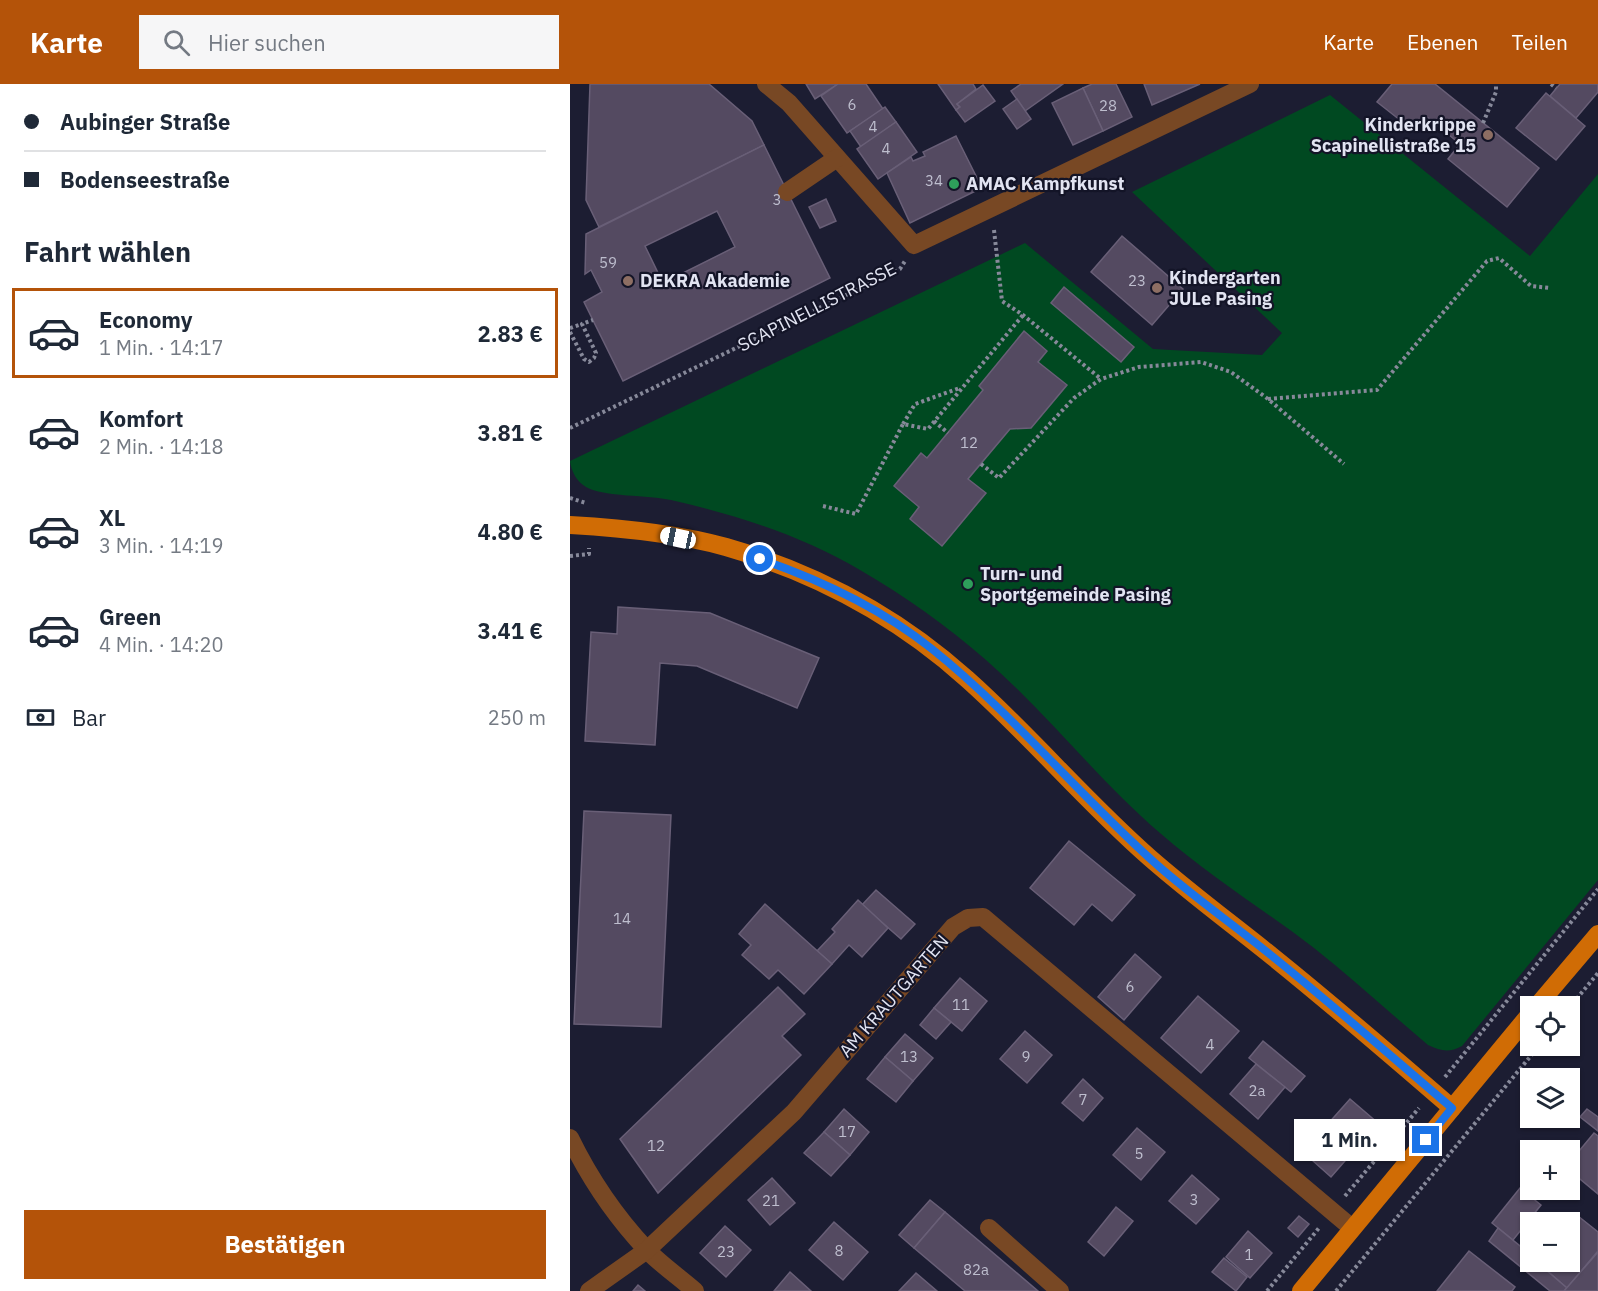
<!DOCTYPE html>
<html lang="de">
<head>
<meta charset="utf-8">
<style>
  :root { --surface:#fff; --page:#f6f6f7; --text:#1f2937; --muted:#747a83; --line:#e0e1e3; --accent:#b45309 }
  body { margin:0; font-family:"IBM Plex Sans",sans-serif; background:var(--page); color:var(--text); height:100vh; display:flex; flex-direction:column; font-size:22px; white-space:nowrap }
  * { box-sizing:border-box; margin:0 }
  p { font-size:20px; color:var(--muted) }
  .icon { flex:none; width:33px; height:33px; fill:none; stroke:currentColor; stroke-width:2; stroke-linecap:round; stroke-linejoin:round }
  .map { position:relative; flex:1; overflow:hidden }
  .details { display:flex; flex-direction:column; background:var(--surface); width:570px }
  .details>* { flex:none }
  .hud { display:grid; align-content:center; height:132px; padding:0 24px; background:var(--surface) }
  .fabs { position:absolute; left:950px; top:912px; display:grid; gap:12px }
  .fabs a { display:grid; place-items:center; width:60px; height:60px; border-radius:0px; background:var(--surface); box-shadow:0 2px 4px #0004; font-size:30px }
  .end { position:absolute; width:27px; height:27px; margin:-14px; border:8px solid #1a73e8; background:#fff; box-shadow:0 0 0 3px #fff }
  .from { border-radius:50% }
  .bubble { position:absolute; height:42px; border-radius:0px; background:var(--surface); box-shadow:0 2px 4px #0004; font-size:20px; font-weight:800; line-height:42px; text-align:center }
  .car { position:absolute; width:18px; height:36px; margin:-18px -9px; border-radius:8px; box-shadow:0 0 4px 2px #0007; background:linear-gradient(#fff 24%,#345 0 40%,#fff 0 76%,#345 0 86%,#fff 0) }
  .hud b { display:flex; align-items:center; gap:21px; height:57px; font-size:22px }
  .hud b+b { border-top:2px solid var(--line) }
  .hud i { width:15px; height:15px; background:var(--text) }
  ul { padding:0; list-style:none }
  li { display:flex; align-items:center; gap:18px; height:90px; margin:0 12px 9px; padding:0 12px; border:3px solid transparent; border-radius:0px }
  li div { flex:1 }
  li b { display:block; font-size:22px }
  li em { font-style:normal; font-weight:800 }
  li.current { border-color:var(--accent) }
  li>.icon { width:54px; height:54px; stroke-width:1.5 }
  h2 { padding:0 24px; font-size:27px; line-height:72px }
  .pay { display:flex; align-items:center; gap:15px; height:66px; padding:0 24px; font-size:22px }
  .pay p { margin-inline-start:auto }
  .action { display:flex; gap:12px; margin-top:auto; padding:12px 24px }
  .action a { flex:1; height:69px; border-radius:0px; background:var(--accent); color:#fff; font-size:24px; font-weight:800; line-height:69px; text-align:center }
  header { display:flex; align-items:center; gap:36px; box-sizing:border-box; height:84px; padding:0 30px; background:var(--accent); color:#fff }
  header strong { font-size:28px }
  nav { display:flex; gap:33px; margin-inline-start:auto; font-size:21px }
  .search { width:420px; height:54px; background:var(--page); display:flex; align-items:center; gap:15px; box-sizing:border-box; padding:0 21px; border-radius:0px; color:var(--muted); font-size:22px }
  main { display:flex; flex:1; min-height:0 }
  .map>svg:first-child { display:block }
</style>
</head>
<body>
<header>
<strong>Karte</strong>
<div class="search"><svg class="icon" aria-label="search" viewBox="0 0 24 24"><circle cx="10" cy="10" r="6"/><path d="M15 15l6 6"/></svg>Hier suchen</div>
<nav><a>Karte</a><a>Ebenen</a><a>Teilen</a></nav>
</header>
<main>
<section class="details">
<div class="hud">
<b><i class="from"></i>Aubinger Straße</b>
<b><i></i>Bodenseestraße</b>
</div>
<h2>Fahrt wählen</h2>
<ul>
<li class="current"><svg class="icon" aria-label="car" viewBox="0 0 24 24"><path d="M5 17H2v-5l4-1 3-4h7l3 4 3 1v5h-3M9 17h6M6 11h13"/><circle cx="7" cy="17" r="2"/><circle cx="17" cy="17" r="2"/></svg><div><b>Economy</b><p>1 Min. · 14:17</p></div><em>2.83 €</em></li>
<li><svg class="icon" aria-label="car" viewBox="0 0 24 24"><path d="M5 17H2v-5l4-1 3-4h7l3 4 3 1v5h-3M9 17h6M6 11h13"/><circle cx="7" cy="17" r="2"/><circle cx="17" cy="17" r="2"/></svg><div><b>Komfort</b><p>2 Min. · 14:18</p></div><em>3.81 €</em></li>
<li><svg class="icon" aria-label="car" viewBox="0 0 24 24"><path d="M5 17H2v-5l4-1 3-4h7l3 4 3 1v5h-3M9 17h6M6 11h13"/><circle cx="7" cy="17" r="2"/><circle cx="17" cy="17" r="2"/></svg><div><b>XL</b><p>3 Min. · 14:19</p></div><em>4.80 €</em></li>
<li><svg class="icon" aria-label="car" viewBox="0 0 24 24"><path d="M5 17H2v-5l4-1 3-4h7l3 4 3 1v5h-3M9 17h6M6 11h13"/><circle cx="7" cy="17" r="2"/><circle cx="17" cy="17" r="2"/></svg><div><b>Green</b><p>4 Min. · 14:20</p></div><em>3.41 €</em></li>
</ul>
<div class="pay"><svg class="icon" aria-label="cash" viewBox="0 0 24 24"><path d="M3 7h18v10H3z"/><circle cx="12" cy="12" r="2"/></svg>Bar<p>250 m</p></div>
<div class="action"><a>Bestätigen</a></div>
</section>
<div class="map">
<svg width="1028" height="1207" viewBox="0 0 1028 1207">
  <rect width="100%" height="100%" fill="#1c1d32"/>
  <path fill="#004921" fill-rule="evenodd" d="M760,11L960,172L1028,90V796L892,962C879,969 871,967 858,961C820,929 783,895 744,864C693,825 639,792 590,749C528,696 478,630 416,576C377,542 335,512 290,486C232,452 167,431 101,416C79,411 33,413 16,403C7,398 1,387 0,377L455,159L583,265L692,271L712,249L562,108ZM454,248L477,267L468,278L496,301L461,344L440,345L398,395L415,409L372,461L340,435L349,423L324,402L351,369L357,374L413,306L409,302Z"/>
  <g fill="#544a61" stroke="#695f77" stroke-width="1.5" fill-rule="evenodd">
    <path d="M20,0H139L182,37L194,61L29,143L16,116Z"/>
    <path d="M236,0H268L245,15Z"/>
    <path d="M268,0H296L313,25L277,49L251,12Z"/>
    <path d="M368,0H403L406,5L387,20L390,23L386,26Z"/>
    <path d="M451,0H493L455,27L441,7Z"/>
    <path d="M522,0H546L562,33L533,47L513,4Z"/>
    <path d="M574,0H630L582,21Z"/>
    <path d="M822,0H865L969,84L937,123L878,75L890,60L856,32L844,47L807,18Z"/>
    <path d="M990,0H1028V8L1006,34L980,12Z"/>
    <path d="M413,1L425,17L395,38L386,26L390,23L387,20Z"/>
    <path d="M513,4L533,47L503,61L482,19Z"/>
    <path d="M976,9L1015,42L986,76L946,44Z"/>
    <path d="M447,15L461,35L447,45L433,25Z"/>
    <path d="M315,23L326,38L291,63L280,47Z"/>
    <path d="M326,38L347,68L308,95L287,65Z"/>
    <path d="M386,52L412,104L340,139L317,89L341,73L343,77L355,72L353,68Z"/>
    <path d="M194,61L260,194L53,297L14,218L32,208L21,186L15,190L16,150ZM147,127L165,163L93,199L75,162Z"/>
    <path d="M256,115L266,137L250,144L239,123Z"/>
    <path d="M552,152L613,205L582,241L521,188Z"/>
    <path d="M494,203L564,263L551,278L481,219Z"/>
    <path d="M454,247L477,267L468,278L497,301L461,344L440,345L398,395L416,409L372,462L340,435L349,423L324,402L351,369L357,374L413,306L409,302Z"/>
    <path d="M48,523L140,529L249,574L227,624L127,582L90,579L85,661L15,657L21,548L47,550Z"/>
    <path d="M14,727L101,731L91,943L4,940Z"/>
    <path d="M499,757L565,811L542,837L522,820L504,841L460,804Z"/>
    <path d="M306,806L345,840L331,855L292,821Z"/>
    <path d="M288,816L318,844L292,873L279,861L262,880L247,867L265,848L262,845Z"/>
    <path d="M195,820L262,880L234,910L208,886L199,895L172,871L181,861L169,850Z"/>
    <path d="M565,870L591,893L554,936L528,913Z"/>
    <path d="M390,894L417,917L392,947L364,924Z"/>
    <path d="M208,903L235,930L212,952L231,971L88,1109L50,1055Z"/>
    <path d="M628,912L669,947L631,989L591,954Z"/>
    <path d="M364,924L381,938L366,955L350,941Z"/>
    <path d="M455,947L482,971L457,999L430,975Z"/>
    <path d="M335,950L363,974L343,997L315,973Z"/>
    <path d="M693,957L735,992L721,1008L679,974Z"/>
    <path d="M315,973L343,997L326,1018L297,995Z"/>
    <path d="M686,980L715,1003L688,1035L660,1010Z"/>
    <path d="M513,995L533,1014L513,1037L492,1019Z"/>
    <path d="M780,1015L808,1039L761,1093L733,1068Z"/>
    <path d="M274,1025L299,1048L280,1071L254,1048Z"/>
    <path d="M1017,1025L1028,1033V1047L1010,1033Z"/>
    <path d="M567,1044L595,1068L571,1096L543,1071Z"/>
    <path d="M254,1048L280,1071L261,1092L234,1069Z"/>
    <path d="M1024,1049L1028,1052V1110L999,1086V1079Z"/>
    <path d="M622,1091L649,1115L626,1140L599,1117Z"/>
    <path d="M202,1094L225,1119L200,1141L178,1116Z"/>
    <path d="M950,1104L971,1121L943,1156L922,1139Z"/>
    <path d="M360,1116L375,1128L344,1164L329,1151Z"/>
    <path d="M546,1123L563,1137L534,1172L518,1158Z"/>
    <path d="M375,1128L468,1207H395L344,1164Z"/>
    <path d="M729,1132L739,1140L728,1153L718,1144Z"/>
    <path d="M1008,1132L1028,1148V1167L997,1204L968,1179L969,1178H999V1142Z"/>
    <path d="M264,1138L298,1168L273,1196L239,1166Z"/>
    <path d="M155,1142L181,1166L156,1193L130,1169Z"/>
    <path d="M928,1144L960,1170V1178H969L968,1179L997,1204L994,1207H980L919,1157Z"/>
    <path d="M678,1147L702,1169L680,1194L656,1173Z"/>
    <path d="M899,1167L945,1203L942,1207H867Z"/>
    <path d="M1028,1168V1207H994Z"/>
    <path d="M654,1174L677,1193L666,1207L642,1188Z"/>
    <path d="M220,1188L241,1207H204Z"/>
    <path d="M346,1189L367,1207H329Z"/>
    <path d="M68,1201L75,1207H63Z"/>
  </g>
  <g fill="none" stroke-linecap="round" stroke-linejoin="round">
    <g stroke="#87899a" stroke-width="4" stroke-dasharray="3 3" stroke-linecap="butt">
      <path d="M981,0L986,4"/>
      <path d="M913,39L926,8V0"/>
      <path d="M424,146L432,217L453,231L531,295"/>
      <path d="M0,244L12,240"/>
      <path d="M0,248L14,275L19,278L24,274L26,269L12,240L23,236"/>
      <path d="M698,315L807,306L917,177L929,174L961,202L980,204"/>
      <path d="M364,337L378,349"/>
      <path d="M333,340L345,320L390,304"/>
      <path d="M0,344L330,185L335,177"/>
      <path d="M411,380L429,394L504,314L531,295L569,283L631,278L661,288L698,315L774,380"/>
      <path d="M0,414L16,419"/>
      <path d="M253,422L286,430L333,340L358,345L453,231"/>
      <path d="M0,472L19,470V464"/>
      <path d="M999,924L1028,889"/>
      <path d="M875,993L1028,805"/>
      <path d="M775,1112L849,1024"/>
      <path d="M697,1207L749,1144"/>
      <path d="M766,1207L969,962"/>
    </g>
    <g stroke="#784824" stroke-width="18">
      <path d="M196,0L219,19L344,161L680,0"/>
      <path d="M217,108L267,74"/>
      <path d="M0,1054C20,1095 45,1132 76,1165C90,1180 109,1193 125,1207"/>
      <path d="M419,1144L490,1207"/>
      <path d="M19,1207L77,1166L224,1028L383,843L398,834L413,833L782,1144"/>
    </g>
    <g stroke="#d06c05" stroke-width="18">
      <path d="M0,441C52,444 106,449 156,463C246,489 328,533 397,595C461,652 516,718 580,774C620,809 662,840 703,873C764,922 823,973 882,1024"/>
      <path d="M967,922L1028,850"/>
      <path d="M731,1207L960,930"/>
    </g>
  </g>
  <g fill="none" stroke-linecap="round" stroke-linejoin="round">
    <path stroke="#1a73e8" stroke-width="8" d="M190,475C251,496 312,525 362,565C443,630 508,710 585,779C622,812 663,840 702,872C763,921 822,973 882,1024L856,1056"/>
  </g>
  <g fill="#8d6e63" stroke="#131427" stroke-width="2">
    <circle cx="918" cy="51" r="6"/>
    <circle cx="58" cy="197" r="6"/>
    <circle cx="587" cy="204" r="6"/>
  </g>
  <g fill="#2e9e5b" stroke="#131427" stroke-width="2">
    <circle cx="384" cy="100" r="6"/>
    <circle cx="398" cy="500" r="6"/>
  </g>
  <g text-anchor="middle" stroke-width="4.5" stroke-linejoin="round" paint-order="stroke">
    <g font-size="15" fill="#bebece">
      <text x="282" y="26">6</text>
      <text x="538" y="27">28</text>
      <text x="303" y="48">4</text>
      <text x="316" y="70">4</text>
      <text x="364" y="102">34</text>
      <text x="207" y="121">3</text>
      <text x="38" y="184">59</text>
      <text x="567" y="202">23</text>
      <text x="399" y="364">12</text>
      <text x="52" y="840">14</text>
      <text x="560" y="908">6</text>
      <text x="391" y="926">11</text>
      <text x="640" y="966">4</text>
      <text x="339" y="978">13</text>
      <text x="456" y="978">9</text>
      <text x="687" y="1012">2a</text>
      <text x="513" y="1021">7</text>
      <text x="277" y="1053">17</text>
      <text x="86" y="1067">12</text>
      <text x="569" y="1075">5</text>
      <text x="624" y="1121">3</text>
      <text x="201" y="1122">21</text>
      <text x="269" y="1172">8</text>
      <text x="156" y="1173">23</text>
      <text x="679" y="1176">1</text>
      <text x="406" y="1191">82a</text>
    </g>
    <g font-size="18" font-weight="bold" fill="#e2e4f2" stroke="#131427" text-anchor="start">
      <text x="906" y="47" text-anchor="end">Kinderkrippe<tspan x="906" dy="21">Scapinellistraße 15</tspan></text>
      <text x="396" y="106">AMAC Kampfkunst</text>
      <text x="599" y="200">Kindergarten<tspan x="599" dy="21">JULe Pasing</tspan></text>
      <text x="70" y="203">DEKRA Akademie</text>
      <text x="410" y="496">Turn- und<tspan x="410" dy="21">Sportgemeinde Pasing</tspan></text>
    </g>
    <g font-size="18" fill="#e2e4f2" stroke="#131427">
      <text transform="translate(247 223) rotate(-27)" y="6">SCAPINELLISTRASSE</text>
      <text transform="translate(324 912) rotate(-49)" y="6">AM KRAUTGARTEN</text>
    </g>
  </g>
</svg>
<div class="fabs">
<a><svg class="icon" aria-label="locate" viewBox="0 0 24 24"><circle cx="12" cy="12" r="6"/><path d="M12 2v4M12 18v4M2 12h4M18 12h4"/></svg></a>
<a><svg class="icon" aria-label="layers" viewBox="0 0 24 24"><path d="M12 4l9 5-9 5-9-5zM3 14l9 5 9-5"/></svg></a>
<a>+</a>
<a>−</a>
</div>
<i class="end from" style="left:190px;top:475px"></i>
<i class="end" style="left:856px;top:1056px"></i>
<div class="bubble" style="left:724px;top:1035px;width:111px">1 Min.</div>
<i class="car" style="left:108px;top:454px;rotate:282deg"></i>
</div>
</main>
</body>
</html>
